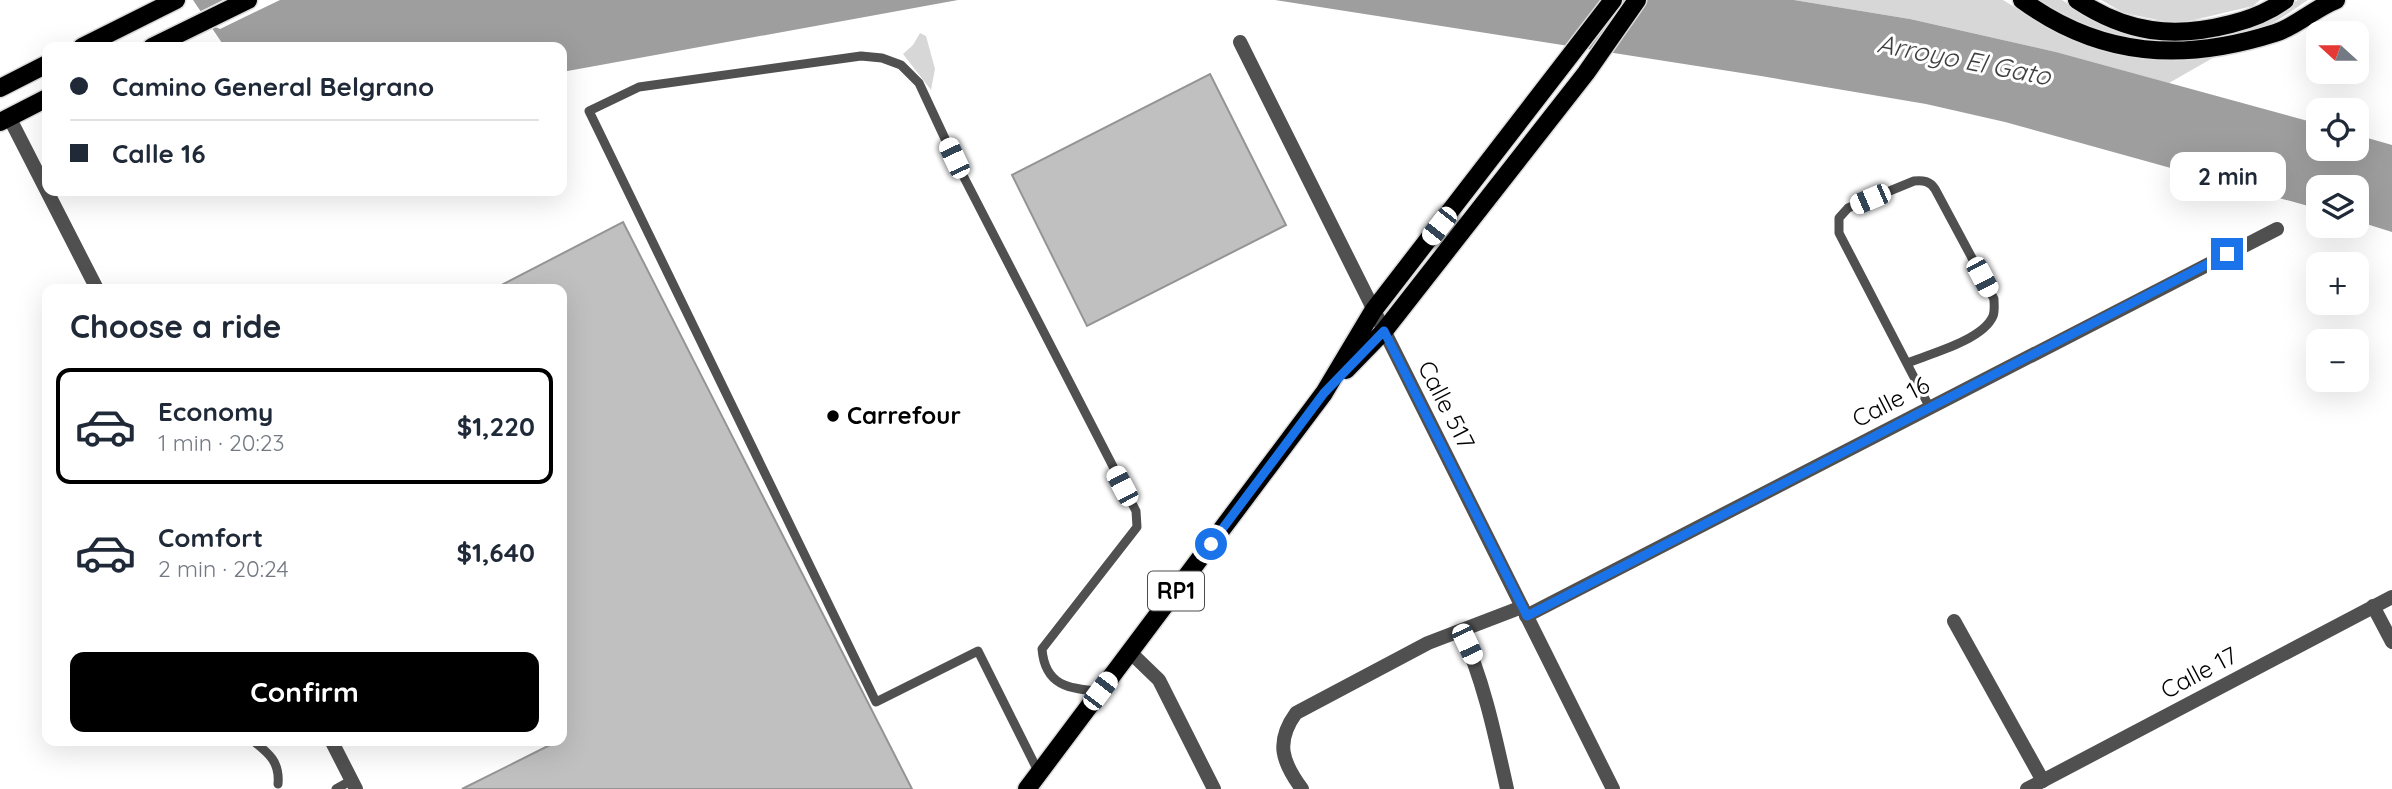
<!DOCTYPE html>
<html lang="en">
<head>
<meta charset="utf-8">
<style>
  :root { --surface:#fff; --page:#f2f2f3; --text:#1f2937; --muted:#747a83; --line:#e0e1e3; --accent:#000 }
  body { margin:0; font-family:Quicksand,sans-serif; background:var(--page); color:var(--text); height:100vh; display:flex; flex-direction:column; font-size:26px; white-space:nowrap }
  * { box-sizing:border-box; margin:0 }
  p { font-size:23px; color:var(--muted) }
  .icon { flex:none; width:38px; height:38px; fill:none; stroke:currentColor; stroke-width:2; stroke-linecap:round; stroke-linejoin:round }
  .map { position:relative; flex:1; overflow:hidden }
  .panel { position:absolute; left:42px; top:284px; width:525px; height:462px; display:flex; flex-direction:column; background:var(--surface); border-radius:14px; box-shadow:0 7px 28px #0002 }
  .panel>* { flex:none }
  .top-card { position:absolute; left:42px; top:42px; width:525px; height:154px; border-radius:14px; box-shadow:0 7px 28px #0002; display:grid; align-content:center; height:154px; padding:0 28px; background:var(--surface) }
  .needle { width:46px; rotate:291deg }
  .tools { position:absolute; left:2306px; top:21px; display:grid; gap:14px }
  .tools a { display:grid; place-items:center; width:63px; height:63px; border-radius:14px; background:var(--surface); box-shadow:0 7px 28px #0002; font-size:35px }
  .end { position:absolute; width:32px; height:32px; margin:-16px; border:9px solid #1a73e8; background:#fff; box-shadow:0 0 0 4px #fff }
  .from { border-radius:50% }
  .bubble { position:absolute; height:49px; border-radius:14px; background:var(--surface); box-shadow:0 7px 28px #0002; font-size:23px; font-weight:700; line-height:49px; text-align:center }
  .car { position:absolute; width:21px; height:42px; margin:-21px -10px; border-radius:9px; box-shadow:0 0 5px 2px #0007; background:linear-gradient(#fff 24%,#345 0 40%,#fff 0 76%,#345 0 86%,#fff 0) }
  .top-card b { display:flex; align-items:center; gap:24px; height:66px; font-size:26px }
  .top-card b+b { border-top:2px solid var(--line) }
  .top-card i { width:18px; height:18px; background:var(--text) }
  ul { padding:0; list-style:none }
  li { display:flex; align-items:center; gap:21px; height:116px; margin:0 14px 10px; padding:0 14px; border:4px solid transparent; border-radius:14px }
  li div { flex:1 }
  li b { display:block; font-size:26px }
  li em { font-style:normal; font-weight:700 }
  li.on { border-color:var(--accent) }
  li>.icon { width:63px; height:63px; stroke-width:1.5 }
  h2 { padding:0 28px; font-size:32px; line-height:84px }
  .cta { display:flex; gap:14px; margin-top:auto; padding:14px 28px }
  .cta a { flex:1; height:80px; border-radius:14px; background:var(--accent); color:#fff; font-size:28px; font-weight:700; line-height:80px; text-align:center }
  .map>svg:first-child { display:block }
</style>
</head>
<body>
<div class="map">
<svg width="2392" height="789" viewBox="0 0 2392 789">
  <rect width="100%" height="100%" fill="#fff"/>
  <g fill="#d7d7d7">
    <path d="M1794,0H2003L2064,37L2102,51L2141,59L2179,61L2218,55L2169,83L2056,52L1910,19Z"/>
    <path d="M2037,0H2062L2090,17L2207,38L2252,28L2298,0H2308C2291,11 2272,26 2252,32C2200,50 2135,46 2084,26C2067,20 2052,9 2037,0Z"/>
    <path d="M2101,0H2260L2253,6L2177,24L2124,13Z"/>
    <path d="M920,33L926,36L935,69L931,90L903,54L913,45Z"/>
  </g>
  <g fill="#9e9e9e">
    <path d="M193,0H958L562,72V47H233L222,43Z"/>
    <path d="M1275,0H1794L1910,19L2056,52L2319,124V149H2357V135L2392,145V232L2357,221V187H2319V209L2005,122L1926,104L1761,76Z"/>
  </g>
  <path fill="#fff" d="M223,0H280L220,29L204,22L197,13Z"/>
  <g fill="#c0c0c0" stroke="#949494" stroke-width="2">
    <path d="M1210,74L1286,225L1087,326L1012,175Z"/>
    <path d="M623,222L912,789H462L550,745L547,740H562V289H494Z"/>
  </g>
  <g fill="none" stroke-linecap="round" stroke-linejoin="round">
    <defs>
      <g id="primary">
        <path d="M2022,0C2101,58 2184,62 2275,33C2297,26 2315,8 2336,0"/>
        <path d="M2077,0C2127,33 2173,39 2231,24C2251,19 2269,12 2285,0"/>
        <path d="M82,47L176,0"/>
        <path d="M152,47L248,0"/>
        <path d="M0,88L47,64"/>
        <path d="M0,122L47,98"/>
        <path d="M1346,370L1384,331L1586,73L1637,0"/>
        <path d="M1027,789L1324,393L1373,311L1613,0"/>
      </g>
    </defs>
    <use href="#primary" stroke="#dbdbdb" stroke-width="21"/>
    <g stroke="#505050" stroke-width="9">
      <path d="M1907,363C1930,354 1983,340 1993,316C1995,311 1994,305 1994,299L1935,189C1930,181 1923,180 1914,181L1848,208L1839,218V233L1930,408"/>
      <path d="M252,740C269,753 280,762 278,784"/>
      <path d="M1039,773L978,651L876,702L589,111L639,87L861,56L882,58L901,65L919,83L954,158L1136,511L1137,527L1042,649C1045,686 1069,689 1100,691"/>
      <path d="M336,789L352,780"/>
    </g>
    <g stroke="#505050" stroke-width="14">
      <path d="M1240,42L1613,789"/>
      <path d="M9,117L97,289"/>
      <path d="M2373,606L2392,642"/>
      <path d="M1526,616L2277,229"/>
      <path d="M1954,621L2043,781"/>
      <path d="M1461,631C1484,681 1495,735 1507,789"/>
      <path d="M1130,652L1159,680L1214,789"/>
      <path d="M331,740L356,789"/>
      <path d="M1302,789C1282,762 1275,742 1296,713L1428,643L1522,607"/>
      <path d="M2027,789L2392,597"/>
    </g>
    <use href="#primary" stroke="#000" stroke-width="18"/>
  </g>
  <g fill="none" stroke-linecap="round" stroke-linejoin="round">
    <path stroke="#1a73e8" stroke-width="9" d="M1211,544L1324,393L1384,331L1527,616L2227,254"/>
  </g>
  <circle fill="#000" stroke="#fff" stroke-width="2.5" cx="833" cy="416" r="7"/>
  <g text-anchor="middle" stroke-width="6" stroke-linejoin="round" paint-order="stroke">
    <rect fill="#fff" stroke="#4c4c4c" stroke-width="2" x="1148" y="571.5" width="56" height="39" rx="5"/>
    <g font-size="23" font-weight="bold" fill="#000">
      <text x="1176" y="599">RP1</text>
    </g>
    <g font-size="24" fill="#000" stroke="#fff">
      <text transform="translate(1891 402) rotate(-27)" y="8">Calle 16</text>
      <text transform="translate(1446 405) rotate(63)" y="8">Calle 517</text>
      <text transform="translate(2199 673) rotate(-28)" y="8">Calle 17</text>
    </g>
    <g font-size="24" font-weight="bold" fill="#000" stroke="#fff" text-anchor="start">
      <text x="847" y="424">Carrefour</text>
    </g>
    <g font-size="26" font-style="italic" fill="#3f3f3f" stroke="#fff">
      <text transform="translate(1964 60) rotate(11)" y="9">Arroyo El Gato</text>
    </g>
  </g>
</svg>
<div class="tools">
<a><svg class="needle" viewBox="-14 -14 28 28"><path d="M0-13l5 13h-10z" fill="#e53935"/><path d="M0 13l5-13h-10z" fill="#747a83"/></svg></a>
<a><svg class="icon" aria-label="locate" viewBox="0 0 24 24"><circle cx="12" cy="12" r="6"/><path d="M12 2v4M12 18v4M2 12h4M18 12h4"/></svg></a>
<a><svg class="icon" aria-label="layers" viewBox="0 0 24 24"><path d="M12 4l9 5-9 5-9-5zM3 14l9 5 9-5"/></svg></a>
<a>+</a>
<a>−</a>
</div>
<i class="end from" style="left:1211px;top:544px"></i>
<i class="end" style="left:2227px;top:254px"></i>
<div class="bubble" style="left:2170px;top:152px;width:116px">2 min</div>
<i class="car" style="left:954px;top:158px;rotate:335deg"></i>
<i class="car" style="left:1870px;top:199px;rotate:247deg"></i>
<i class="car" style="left:1439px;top:226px;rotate:218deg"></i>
<i class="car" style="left:1982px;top:277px;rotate:152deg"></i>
<i class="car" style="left:1122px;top:486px;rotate:332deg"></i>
<i class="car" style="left:1467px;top:644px;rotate:155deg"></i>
<i class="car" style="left:1100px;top:691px;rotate:37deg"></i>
<div class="top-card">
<b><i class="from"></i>Camino General Belgrano</b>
<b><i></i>Calle 16</b>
</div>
<section class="panel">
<h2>Choose a ride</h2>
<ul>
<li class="on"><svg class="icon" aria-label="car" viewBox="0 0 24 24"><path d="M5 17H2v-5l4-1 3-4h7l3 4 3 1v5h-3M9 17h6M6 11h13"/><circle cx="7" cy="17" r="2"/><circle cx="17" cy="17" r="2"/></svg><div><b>Economy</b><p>1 min · 20:23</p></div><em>$1,220</em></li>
<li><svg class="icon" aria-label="car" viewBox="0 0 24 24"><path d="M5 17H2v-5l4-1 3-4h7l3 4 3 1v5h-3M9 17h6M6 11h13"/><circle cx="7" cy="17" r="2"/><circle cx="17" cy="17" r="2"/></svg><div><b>Comfort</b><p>2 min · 20:24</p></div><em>$1,640</em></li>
</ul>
<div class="cta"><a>Confirm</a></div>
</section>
</div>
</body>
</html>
